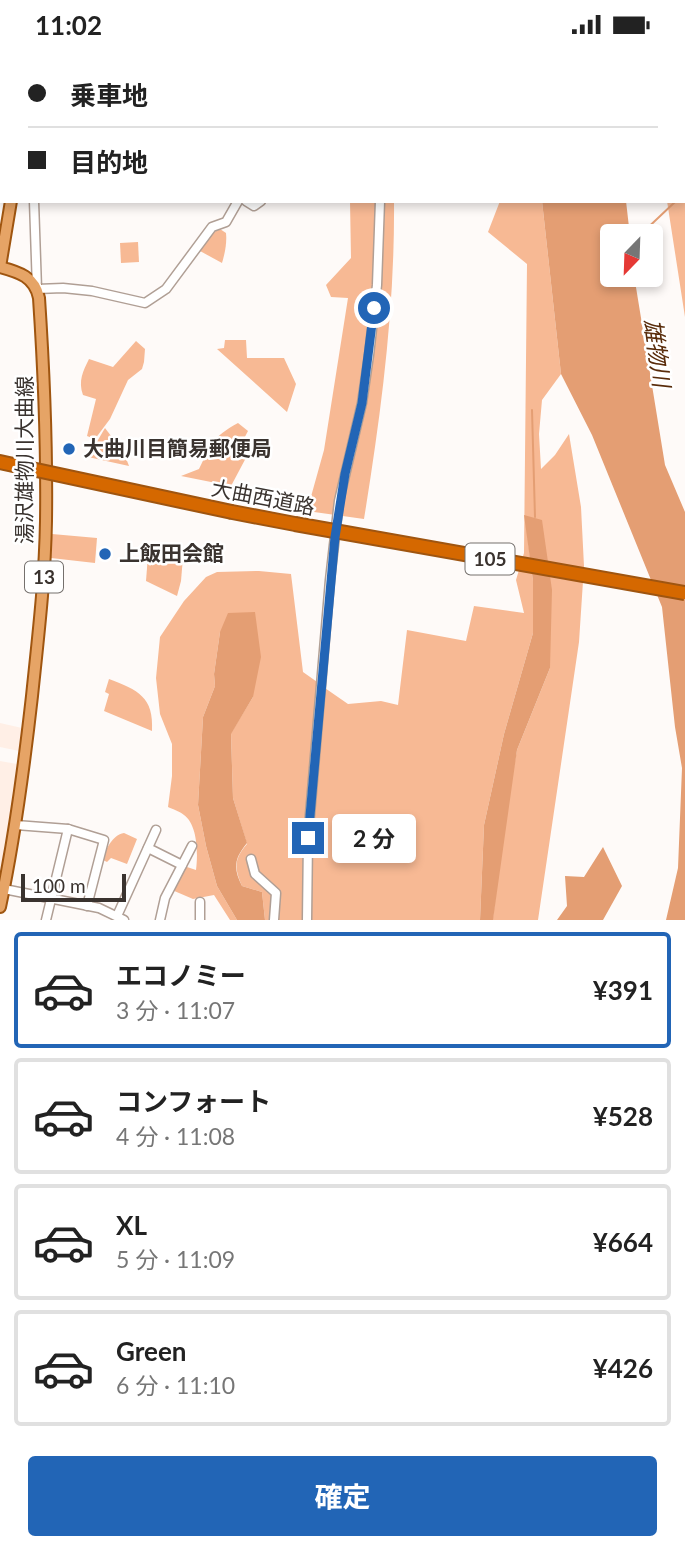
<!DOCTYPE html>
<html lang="ja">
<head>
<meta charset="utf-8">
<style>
  :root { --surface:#fff; --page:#f6f6f6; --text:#222; --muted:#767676; --line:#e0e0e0; --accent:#2265b6 }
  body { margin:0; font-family:Lato,"Noto Sans JP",sans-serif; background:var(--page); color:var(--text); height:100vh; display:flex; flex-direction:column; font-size:26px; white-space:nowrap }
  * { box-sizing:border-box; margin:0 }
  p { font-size:23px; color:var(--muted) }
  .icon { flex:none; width:38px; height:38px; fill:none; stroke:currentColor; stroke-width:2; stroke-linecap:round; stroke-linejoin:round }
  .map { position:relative; height:871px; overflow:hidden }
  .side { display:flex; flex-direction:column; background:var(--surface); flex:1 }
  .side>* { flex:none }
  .banner { position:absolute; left:0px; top:0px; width:686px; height:154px; box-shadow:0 4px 10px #0003; display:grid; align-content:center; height:154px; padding:0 28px; background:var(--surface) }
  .needle { width:46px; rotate:203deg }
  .buttons { position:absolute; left:600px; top:175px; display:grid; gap:14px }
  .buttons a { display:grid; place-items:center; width:63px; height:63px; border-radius:7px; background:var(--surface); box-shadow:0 4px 10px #0003; font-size:35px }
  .scale { position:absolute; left:21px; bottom:18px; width:105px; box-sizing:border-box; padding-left:7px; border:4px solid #3a332f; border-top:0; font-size:19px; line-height:24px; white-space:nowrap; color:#3a332f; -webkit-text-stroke:5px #fff; paint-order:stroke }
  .end { position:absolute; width:32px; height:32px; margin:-16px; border:9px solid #2265b6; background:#fff; box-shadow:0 0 0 4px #fff }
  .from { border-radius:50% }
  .bubble { position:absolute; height:49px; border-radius:7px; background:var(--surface); box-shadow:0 4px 10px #0003; font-size:23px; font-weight:700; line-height:49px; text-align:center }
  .banner b { display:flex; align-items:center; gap:24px; height:66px; font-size:26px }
  .banner b+b { border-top:2px solid var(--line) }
  .banner i { width:18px; height:18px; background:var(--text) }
  ul { padding:12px 0 0; list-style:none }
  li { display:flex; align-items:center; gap:21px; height:116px; margin:0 14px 10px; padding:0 14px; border:4px solid var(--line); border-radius:7px }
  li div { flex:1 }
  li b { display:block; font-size:26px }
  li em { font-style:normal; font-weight:700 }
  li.selected { border-color:var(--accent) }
  li>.icon { width:63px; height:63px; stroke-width:1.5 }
  .primary-button { display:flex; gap:14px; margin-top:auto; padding:14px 28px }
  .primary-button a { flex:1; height:80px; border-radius:7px; background:var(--accent); color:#fff; font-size:28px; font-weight:700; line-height:80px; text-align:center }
  .status { display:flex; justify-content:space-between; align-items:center; height:49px; padding:0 35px; background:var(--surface); direction:ltr }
  .status svg { height:19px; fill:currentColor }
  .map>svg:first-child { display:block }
</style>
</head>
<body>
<div class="status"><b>11:02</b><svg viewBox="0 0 49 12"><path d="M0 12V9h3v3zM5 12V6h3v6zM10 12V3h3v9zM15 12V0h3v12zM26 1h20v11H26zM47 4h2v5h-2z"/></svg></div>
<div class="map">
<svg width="685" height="871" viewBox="0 0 685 871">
  <rect width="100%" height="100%" fill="#fefaf8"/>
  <g fill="#ffefe6">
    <path d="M0,674L22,679L19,702L0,698Z"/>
    <path d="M0,712L17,715L10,775L0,823Z"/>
  </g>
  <g fill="#f7b994">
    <path d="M617,0H685V268L667,152H684V2Z"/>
    <path d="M350,152H394C395,259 381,365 364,470L307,462L324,401L348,249L331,248L326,236L351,209Z"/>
    <path d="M500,152H542L561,325L542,351L539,385L541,420L555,406L569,385L581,458L584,517L579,593L538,871H493V868L508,750L517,701L550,619L525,466L533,532V584L504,685L484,776L480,871H309L308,802L322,637L348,655L381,652L398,656L407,581L466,592L474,557L524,564L516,531L524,504L527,215L488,183Z"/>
    <path d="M220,180L226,184C227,194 225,204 222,214L200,202L212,184Z"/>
    <path d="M138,193L139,213L121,214L120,194Z"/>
    <path d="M225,291H246L247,309H284L296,335L287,363L217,300L224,299Z"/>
    <path d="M136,292L145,300L144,313L142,320L128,331L110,370L95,390L87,387L96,350L83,346C78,332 83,322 89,310L113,318Z"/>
    <path d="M238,374L248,382L238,401L248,405L231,437L181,427L199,420C211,396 212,388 238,374Z"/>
    <path d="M105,379L124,404L129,417L88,408Z"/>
    <path d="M52,485L97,489L95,514L51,509Z"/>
    <path d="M149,493H157L183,508L181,532L177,547L146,532Z"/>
    <path d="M259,522L291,525L303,623L320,635L305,871H265L262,843L242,837C234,819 234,810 247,795L233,749L231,684L253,648L220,583L214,625L215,637L203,668L198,756L206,797L217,837L237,871H230L214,846L193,850L172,841L184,817L196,821C198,806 198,776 184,766C179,762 172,760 168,758L172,727V695L160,665L156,629L160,588L184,552L206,528L217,523Z"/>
    <path d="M109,630C138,641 154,648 152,682L104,662L109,645L105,643Z"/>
    <path d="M124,784L137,790L127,815L111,809L107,813L101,810C107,800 112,786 124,784Z"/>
  </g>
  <g fill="#e49e73">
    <path d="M542,152H626L630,187H612V226H634L665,416L685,463V871H666L678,819L682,719L675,678L662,558L592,386L561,325Z"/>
    <path d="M524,466L542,471L552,541L550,619L517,701L493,871H480L484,776L504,685L533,584V532Z"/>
    <path d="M255,563L261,608L253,648L231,685L233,749L247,794C234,810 233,819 242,837L262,843L265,871H237L217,837L206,797L198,756L203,668L215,637L214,625L220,583L228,564Z"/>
    <path d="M603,798L622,837L603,871H557L567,857L565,827L584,828Z"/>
  </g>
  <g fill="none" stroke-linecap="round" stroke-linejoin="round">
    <g stroke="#e49e73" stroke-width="2">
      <path d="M684,144L685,143"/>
      <path d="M639,187L676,152"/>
      <path d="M532,361L535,468"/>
    </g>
    <defs>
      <g id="minor">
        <path d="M341,0V2"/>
        <path d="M372,0L373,2"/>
        <path d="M257,2H270"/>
        <path d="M34,152L37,240L63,239L92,242L145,254L166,240L212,178L226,173L238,152"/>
        <path d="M246,152L254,157L261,152"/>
        <path d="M16,776L68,780L104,791L87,857"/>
        <path d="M148,799L182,816"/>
        <path d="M251,810L255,825L276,844L274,871"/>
        <path d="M4,840L99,859L124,871"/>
        <path d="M200,853V871"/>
        <path d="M117,867L156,781"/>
        <path d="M46,871L68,780"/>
        <path d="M160,871L165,849L192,797"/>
        <path d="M307,871L308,789L330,531L339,452L362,354L369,306L377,236L380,152"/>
      </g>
      <g id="major">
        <path d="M23,0L24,2"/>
        <path d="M0,858C15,788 24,718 32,647C38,589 45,531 46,472C47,398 44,324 39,249C35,228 19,223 0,218L11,152"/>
      </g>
      <g id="highway">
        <path d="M0,413L27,419"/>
        <path d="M232,463L295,475"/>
      </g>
    </defs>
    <use href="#minor" stroke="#b09f95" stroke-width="11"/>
    <use href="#major" stroke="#9f5510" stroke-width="14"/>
    <use href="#highway" stroke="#9f5510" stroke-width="16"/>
    <use href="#minor" stroke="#fff" stroke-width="8"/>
    <use href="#major" stroke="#e6a466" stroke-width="10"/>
    <use href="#highway" stroke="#d56800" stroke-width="12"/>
    <defs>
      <g id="highway-bridge">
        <path d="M27,419L232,463"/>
        <path d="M295,475L685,544"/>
      </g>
    </defs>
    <use href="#highway-bridge" stroke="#9f5510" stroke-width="16" stroke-linecap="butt"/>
    <use href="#highway-bridge" stroke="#d56800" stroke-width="12"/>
  </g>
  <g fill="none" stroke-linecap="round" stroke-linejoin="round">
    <path stroke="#2265b6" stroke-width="9" d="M308,789L335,488L345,425L362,354L374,259"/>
  </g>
  <g fill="#2265b6" stroke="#fff" stroke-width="2.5">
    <circle cx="69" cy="400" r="7"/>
    <circle cx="105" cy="505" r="7"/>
  </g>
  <g text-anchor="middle" stroke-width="5" stroke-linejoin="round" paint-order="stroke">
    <g fill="#fff" stroke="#75706d" stroke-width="2">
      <rect x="465.5" y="494.5" width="49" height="31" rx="5"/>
      <rect x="25" y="512.5" width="38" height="31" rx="5"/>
    </g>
    <g font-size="19" font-weight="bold" fill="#3a332f">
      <text x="490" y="517">105</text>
      <text x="44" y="535">13</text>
    </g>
    <g font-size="21" font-weight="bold" fill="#3a332f" stroke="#fff" text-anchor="start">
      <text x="83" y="407">大曲川目簡易郵便局</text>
      <text x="119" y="512">上飯田会館</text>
    </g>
    <g font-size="21" fill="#3a332f" stroke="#fff">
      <text transform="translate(25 411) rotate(-90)" y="7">湯沢雄物川大曲線</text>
      <text transform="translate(263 449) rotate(11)" y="7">大曲西道路</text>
    </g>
    <g font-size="23" font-style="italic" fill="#592c0b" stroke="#fff">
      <text transform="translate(657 304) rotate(82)" y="8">雄物川</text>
    </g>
  </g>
</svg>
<div class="buttons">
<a><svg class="needle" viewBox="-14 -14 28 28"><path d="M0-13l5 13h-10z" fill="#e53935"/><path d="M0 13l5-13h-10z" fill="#767676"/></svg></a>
</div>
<div class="scale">100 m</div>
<i class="end from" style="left:374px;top:259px"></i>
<i class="end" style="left:308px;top:789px"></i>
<div class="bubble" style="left:332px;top:765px;width:84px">2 分</div>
<div class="banner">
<b><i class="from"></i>乗車地</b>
<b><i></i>目的地</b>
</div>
</div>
<section class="side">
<ul>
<li class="selected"><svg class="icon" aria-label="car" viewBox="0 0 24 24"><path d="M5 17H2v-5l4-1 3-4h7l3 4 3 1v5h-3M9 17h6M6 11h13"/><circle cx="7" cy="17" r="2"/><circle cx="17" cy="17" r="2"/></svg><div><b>エコノミー</b><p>3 分 · 11:07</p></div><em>¥391</em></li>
<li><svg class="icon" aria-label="car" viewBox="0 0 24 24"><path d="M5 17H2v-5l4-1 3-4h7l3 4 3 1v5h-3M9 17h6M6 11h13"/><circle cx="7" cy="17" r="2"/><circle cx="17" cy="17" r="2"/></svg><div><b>コンフォート</b><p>4 分 · 11:08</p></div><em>¥528</em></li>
<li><svg class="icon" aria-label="car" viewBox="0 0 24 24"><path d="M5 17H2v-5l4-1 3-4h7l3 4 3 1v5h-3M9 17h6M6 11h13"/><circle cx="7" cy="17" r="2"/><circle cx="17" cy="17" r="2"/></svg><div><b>XL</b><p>5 分 · 11:09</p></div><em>¥664</em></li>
<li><svg class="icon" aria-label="car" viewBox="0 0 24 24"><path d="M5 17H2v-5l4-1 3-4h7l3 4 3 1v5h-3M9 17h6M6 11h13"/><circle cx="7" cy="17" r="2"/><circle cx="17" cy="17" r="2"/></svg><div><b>Green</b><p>6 分 · 11:10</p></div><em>¥426</em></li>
</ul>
<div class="primary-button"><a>確定</a></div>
</section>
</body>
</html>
